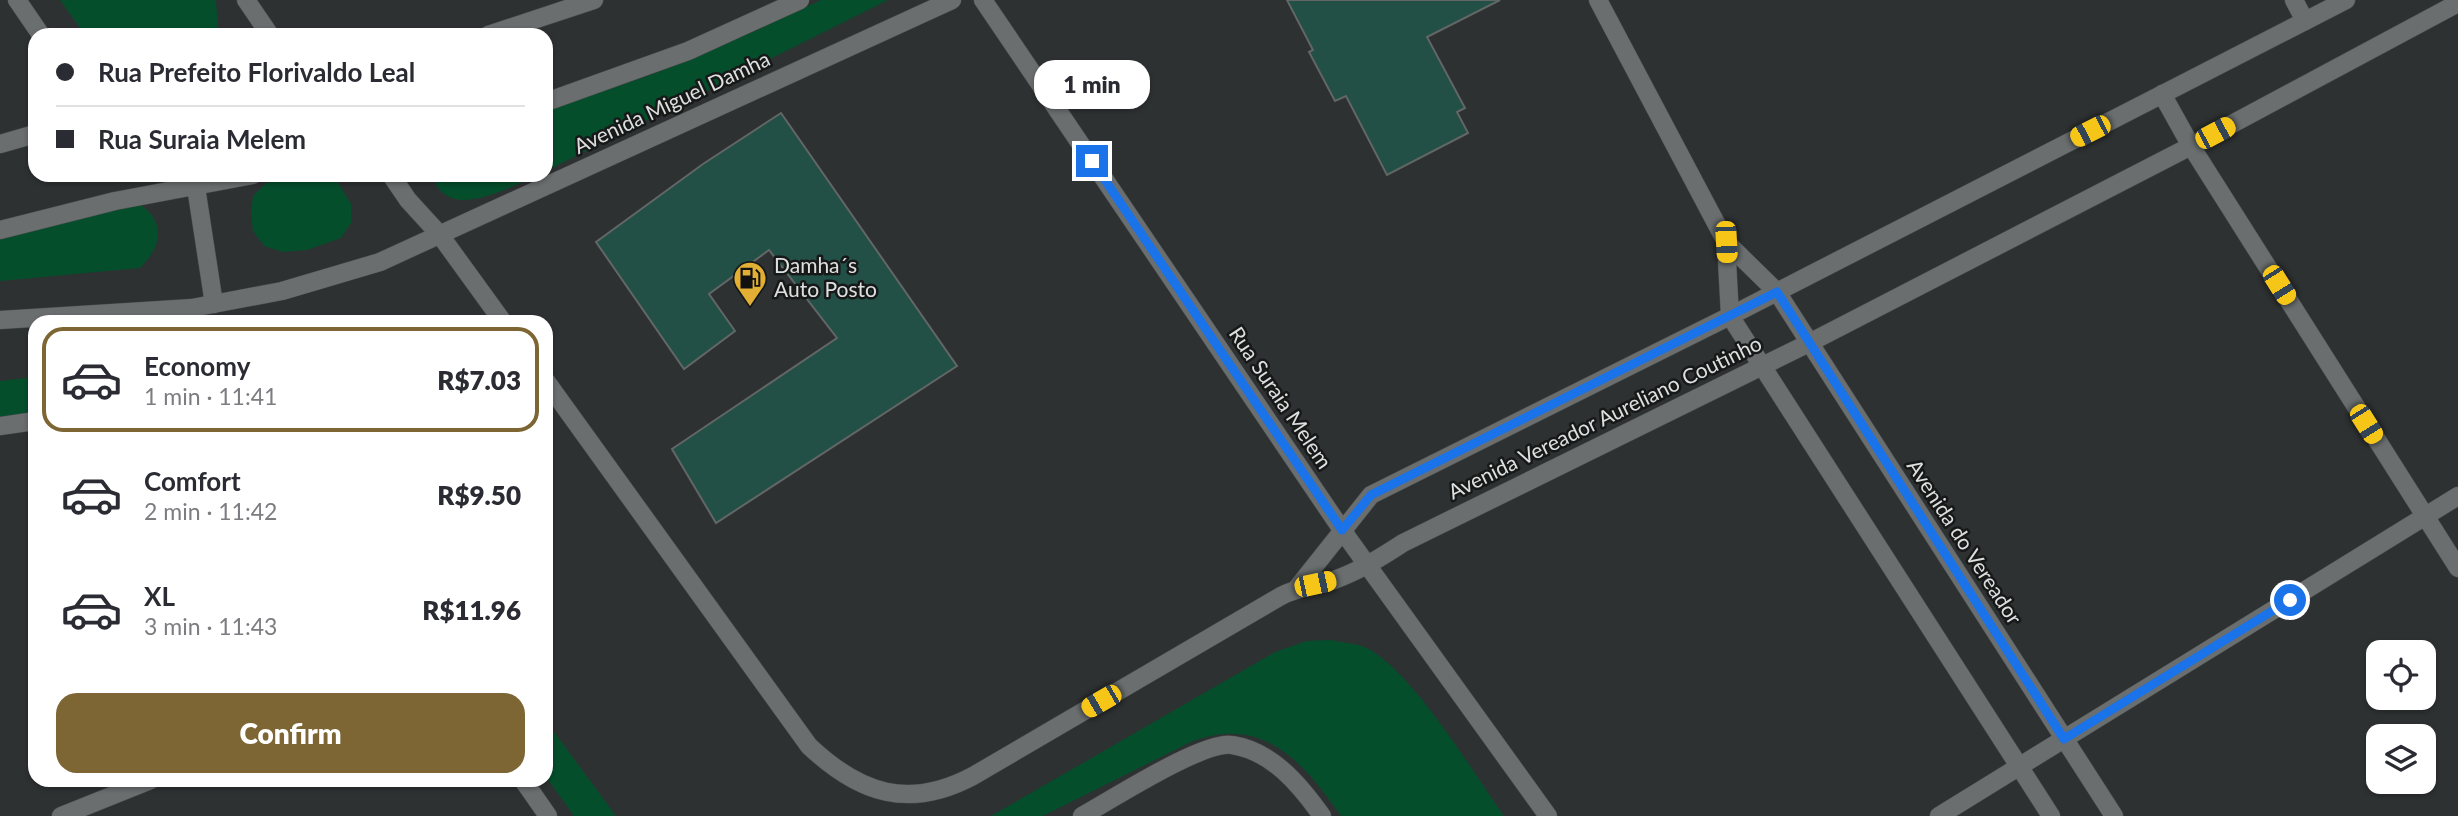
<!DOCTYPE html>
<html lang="en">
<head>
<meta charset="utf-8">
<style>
  :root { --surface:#fff; --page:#f7f7f7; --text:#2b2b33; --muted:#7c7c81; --line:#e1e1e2; --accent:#7d6633 }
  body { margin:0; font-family:Lato,sans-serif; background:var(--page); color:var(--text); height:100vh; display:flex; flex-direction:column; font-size:26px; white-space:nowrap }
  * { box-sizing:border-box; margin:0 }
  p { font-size:23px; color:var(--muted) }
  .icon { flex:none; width:38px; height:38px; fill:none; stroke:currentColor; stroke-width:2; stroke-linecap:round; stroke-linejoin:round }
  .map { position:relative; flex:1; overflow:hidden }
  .sheet { position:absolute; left:28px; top:315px; width:525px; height:472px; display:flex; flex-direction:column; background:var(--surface); border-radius:21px; box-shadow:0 2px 5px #0004 }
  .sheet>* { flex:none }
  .top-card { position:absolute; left:28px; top:28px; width:525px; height:154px; border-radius:21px; box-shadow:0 2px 5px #0004; display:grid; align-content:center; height:154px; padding:0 28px; background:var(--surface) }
  .buttons { position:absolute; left:2366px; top:640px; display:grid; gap:14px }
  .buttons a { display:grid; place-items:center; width:70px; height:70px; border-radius:14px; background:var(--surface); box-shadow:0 2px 5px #0004; font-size:35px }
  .end { position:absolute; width:32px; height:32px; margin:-16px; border:9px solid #1a73e8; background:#fff; box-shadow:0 0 0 4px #fff }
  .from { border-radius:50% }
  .bubble { position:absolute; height:49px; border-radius:21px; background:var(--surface); box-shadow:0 2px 5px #0004; font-size:23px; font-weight:800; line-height:49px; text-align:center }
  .car { position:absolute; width:21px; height:42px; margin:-21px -10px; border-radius:9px; box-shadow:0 0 5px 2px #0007; background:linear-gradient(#f5c518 24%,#345 0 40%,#f5c518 0 76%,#345 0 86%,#f5c518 0) }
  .top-card b { display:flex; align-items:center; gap:24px; height:66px; font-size:26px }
  .top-card b+b { border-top:2px solid var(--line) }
  .top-card i { width:18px; height:18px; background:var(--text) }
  ul { padding:12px 0 0; list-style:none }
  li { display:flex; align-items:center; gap:21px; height:105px; margin:0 14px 10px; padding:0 14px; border:4px solid transparent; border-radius:21px }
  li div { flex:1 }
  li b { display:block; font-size:26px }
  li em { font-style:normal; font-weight:800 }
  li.active { border-color:var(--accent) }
  li>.icon { width:63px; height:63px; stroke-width:1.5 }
  .action { display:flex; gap:14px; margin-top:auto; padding:14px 28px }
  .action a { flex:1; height:80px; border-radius:21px; background:var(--accent); color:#fff; font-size:28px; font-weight:800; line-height:80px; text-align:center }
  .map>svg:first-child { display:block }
</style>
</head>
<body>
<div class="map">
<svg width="2458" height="816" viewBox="0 0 2458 816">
  <rect width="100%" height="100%" fill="#2e3132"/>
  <g fill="#054e2c">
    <path d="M60,0H216L218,32L215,35H85Z"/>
    <path d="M821,0H888L546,171V110L651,75L753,32Z"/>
    <path d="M316,175L337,181L351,204V223L341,238L307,250L283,252L264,246L253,231L251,213L253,196L266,183Z"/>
    <path d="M432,175H538C507,188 447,224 432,175Z"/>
    <path d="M140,204C166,223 162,246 140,268L0,281V236Z"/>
    <path d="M35,377V413L0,417V381Z"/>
    <path d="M1330,640C1340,642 1352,643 1362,646C1408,663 1474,774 1504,816H1341C1303,762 1263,714 1191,742L1043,816H991L1275,652L1306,641Z"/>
    <path d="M546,721L616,816H574L546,777Z"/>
  </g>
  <g fill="#224f46" stroke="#626665" stroke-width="2">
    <path d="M1287,0H1500L1427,37L1465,108L1457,112L1468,133L1387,175L1346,96L1335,101L1309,52L1313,50Z"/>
    <path d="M781,113L957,366L716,523L672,449L837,338L769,250L709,294L735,331L684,369L596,242L703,164Z"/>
  </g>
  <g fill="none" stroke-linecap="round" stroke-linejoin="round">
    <defs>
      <path id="lane" d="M2294,0L2305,21"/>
      <g id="street">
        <path d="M17,0L41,35"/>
        <path d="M246,0L270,35"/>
        <path d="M983,0L1342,530L1548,816"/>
        <path d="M1598,0L1726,242L1777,292L2114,816"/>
        <path d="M488,35L594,0"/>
        <path d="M2162,94L2191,146L2458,568"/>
        <path d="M0,144L35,134"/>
        <path d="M1726,242L1730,316L2051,816"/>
        <path d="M0,426L35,421"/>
        <path d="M523,780L548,816"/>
        <path d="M61,816L151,780"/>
        <path d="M1082,816C1111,800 1204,740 1232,745C1272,751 1300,785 1322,816"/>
        <path d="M1939,816L2458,496"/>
      </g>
      <g id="secondary">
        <path d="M546,102L688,51L800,0"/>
        <path d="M391,175L408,200L440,235L503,322"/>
        <path d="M196,187L214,304"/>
        <path d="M0,230L115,201L253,175"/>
        <path d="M0,320L192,308L282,291L380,262L952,0"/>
        <path d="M546,381L809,746C860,794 909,810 973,776L1281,596C1298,587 1316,586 1334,580C1359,571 1380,558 1403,543L1809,343L2191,146L2458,3"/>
        <path d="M1297,588L1371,495L1730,316L2346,0"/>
      </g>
    </defs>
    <use href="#lane" stroke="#4a4d4d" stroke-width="19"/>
    <use href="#street" stroke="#4a4d4d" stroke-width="19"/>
    <use href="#secondary" stroke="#4a4d4d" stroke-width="19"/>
    <use href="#lane" stroke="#6a6e6e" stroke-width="18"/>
    <use href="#street" stroke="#6a6e6e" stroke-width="18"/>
    <use href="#secondary" stroke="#6a6e6e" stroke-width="18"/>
  </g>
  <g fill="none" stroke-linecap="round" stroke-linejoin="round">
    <path stroke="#1a73e8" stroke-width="9" d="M1092,161L1342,530L1371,495L1777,292L2064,739L2290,600"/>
  </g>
  <defs>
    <symbol id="fuel-pin" viewBox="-11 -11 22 30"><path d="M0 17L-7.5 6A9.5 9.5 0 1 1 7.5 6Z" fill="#e2af34" stroke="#171919"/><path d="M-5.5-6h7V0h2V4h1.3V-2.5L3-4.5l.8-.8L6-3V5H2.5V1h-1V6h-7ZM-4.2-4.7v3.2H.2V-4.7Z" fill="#111"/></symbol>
  </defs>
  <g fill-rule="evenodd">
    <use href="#fuel-pin" x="731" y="259" width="38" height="52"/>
  </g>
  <g text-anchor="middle" stroke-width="5" stroke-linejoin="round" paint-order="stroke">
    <g font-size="21" fill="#dee0e0" stroke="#171919">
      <text transform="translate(672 103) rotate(-25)" y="7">Avenida Miguel Damha</text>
      <text transform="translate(1280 398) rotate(56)" y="7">Rua Suraia Melem</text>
      <text transform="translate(1605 418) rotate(-26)" y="7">Avenida Vereador Aureliano Coutinho</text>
      <text transform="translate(1964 542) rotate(57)" y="7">Avenida do Vereador</text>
    </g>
    <g font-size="21" fill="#dee0e0" stroke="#171919" text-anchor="start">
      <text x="774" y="273">Damha´s<tspan x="774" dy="24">Auto Posto</tspan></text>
    </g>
  </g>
</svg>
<div class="buttons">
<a><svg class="icon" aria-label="locate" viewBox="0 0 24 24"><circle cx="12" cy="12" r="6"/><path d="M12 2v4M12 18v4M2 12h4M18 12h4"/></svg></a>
<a><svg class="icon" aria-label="layers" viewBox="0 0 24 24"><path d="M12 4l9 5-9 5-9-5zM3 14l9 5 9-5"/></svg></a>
</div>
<i class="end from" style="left:2290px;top:600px"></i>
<i class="end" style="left:1092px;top:161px"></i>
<div class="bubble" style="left:1034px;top:60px;width:116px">1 min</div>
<i class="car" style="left:2090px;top:131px;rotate:243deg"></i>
<i class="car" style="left:2215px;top:133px;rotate:62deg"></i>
<i class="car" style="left:1726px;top:242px;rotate:177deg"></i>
<i class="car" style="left:2279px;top:285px;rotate:148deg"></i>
<i class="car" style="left:2366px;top:424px;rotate:148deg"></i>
<i class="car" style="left:1315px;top:584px;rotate:78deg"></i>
<i class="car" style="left:1101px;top:701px;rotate:240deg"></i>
<div class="top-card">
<b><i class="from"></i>Rua Prefeito Florivaldo Leal</b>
<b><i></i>Rua Suraia Melem</b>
</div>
<section class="sheet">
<ul>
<li class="active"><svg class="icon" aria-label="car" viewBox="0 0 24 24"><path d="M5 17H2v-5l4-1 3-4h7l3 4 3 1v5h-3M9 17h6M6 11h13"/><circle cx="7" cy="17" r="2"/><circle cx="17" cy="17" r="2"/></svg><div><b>Economy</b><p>1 min · 11:41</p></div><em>R$7.03</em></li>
<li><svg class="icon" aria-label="car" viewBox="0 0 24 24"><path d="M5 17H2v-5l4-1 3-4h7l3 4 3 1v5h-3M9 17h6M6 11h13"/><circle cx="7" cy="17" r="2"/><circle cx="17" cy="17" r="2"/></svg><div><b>Comfort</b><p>2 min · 11:42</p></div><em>R$9.50</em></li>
<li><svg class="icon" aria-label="car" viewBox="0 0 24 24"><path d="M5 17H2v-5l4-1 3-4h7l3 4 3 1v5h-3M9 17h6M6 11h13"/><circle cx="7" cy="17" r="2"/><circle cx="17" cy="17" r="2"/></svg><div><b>XL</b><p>3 min · 11:43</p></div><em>R$11.96</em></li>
</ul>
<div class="action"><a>Confirm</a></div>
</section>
</div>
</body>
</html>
